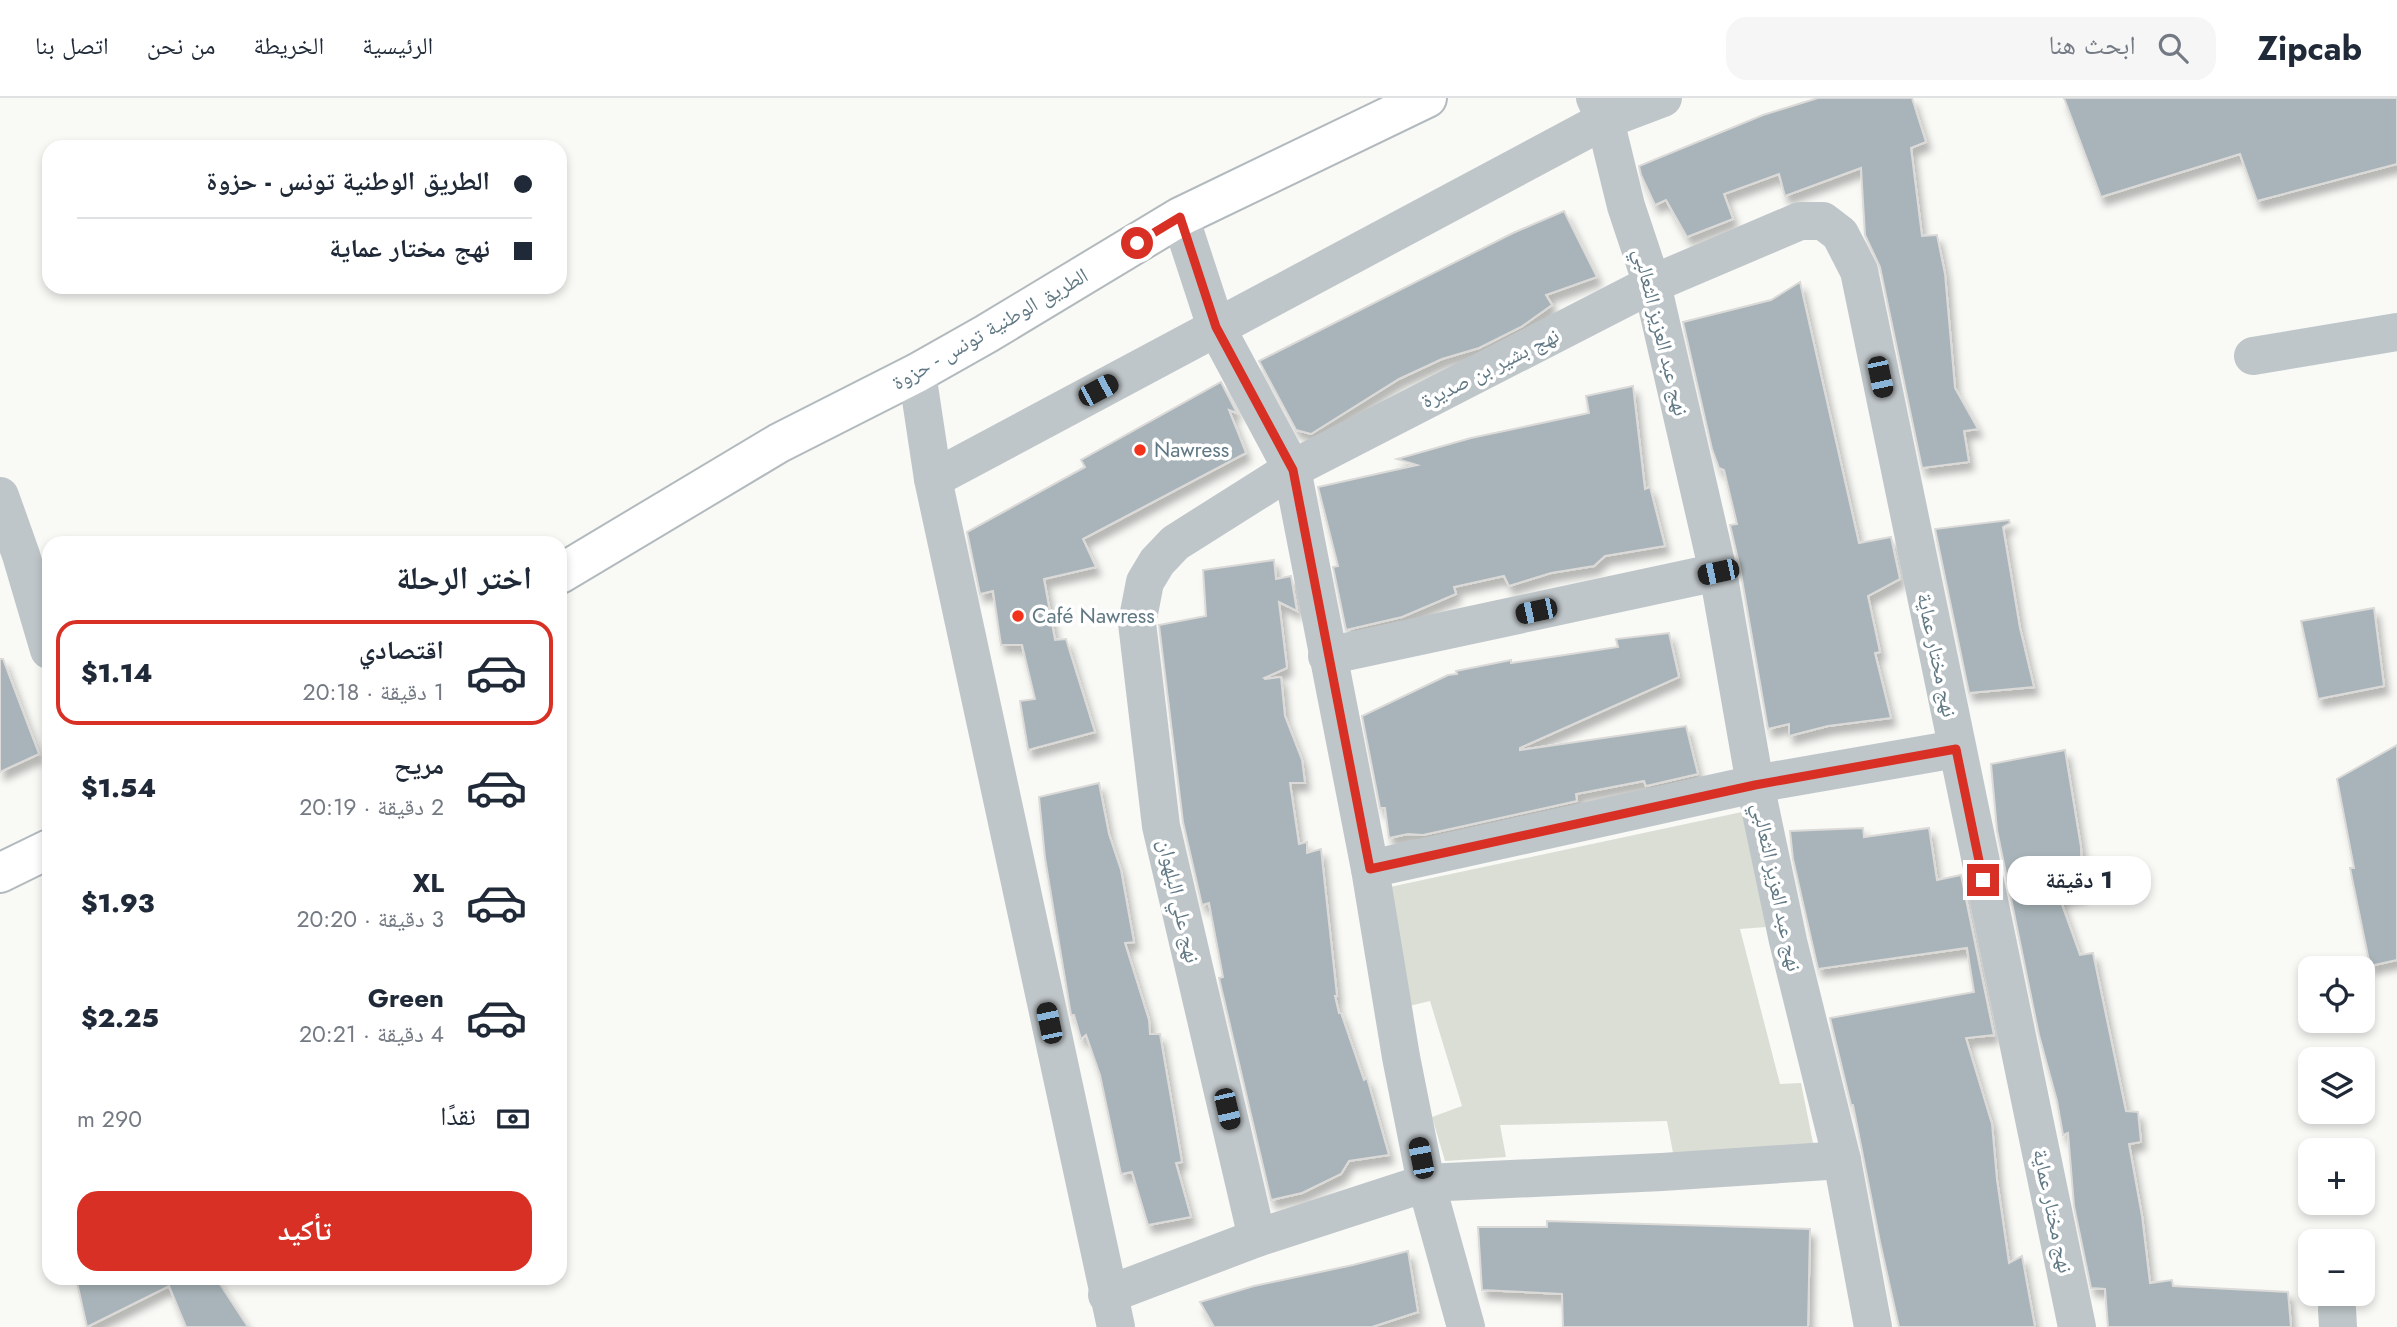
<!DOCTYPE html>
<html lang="ar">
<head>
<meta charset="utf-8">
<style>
  :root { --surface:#fff; --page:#f6f6f7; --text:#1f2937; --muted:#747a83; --line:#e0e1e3; --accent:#d93025 }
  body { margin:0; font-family:Jost,"Noto Naskh Arabic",sans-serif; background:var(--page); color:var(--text); direction:rtl; height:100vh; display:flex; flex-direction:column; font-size:26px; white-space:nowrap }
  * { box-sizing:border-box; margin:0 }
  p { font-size:23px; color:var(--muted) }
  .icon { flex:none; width:38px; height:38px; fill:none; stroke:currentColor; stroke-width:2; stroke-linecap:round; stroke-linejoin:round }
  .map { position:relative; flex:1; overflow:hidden; direction:ltr }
  .details { position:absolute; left:42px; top:438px; width:525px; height:749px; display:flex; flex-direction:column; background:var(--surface); border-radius:21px; box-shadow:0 4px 10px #0003; direction:rtl }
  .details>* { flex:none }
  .top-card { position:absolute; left:42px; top:42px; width:525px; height:154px; border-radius:21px; box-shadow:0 4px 10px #0003; direction:rtl; display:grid; align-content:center; height:154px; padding:0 35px; background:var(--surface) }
  .controls { position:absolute; left:2298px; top:858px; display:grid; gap:14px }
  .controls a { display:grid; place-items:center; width:77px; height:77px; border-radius:14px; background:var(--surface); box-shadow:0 4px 10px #0003; font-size:35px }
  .end { position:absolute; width:32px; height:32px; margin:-16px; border:9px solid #d93025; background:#fff; box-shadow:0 0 0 4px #fff }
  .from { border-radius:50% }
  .bubble { position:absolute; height:49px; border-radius:21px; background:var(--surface); box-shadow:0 4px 10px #0003; font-size:23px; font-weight:800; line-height:49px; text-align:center; direction:rtl }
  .car { position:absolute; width:21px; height:42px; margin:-21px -10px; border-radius:9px; box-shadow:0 0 5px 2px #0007; background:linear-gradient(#222 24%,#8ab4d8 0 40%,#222 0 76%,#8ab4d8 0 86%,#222 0) }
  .top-card b { display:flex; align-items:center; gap:24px; height:66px; font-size:26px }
  .top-card b+b { border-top:2px solid var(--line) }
  .top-card i { width:18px; height:18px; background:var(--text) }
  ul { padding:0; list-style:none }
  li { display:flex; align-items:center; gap:21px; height:105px; margin:0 14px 10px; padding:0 21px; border:4px solid transparent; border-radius:21px }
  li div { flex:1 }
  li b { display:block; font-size:26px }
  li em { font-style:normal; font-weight:800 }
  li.active { border-color:var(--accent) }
  li>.icon { width:63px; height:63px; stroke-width:1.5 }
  h2 { padding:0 35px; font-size:32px; line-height:84px }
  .pay { display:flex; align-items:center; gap:18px; height:77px; padding:0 35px; font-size:26px }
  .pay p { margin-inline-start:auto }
  .action { display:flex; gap:14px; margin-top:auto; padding:14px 35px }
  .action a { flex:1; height:80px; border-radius:21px; background:var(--accent); color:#fff; font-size:28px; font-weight:800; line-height:80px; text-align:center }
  header { display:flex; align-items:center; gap:42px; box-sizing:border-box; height:98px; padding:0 35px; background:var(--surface); border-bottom:2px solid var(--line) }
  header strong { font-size:33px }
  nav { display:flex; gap:38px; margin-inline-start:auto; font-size:24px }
  .search { width:490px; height:63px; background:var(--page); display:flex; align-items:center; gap:18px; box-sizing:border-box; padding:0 24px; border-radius:21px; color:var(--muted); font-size:26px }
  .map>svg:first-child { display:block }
</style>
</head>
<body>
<header>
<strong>Zipcab</strong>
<div class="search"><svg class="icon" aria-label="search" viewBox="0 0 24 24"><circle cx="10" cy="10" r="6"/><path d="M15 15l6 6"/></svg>ابحث هنا</div>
<nav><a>الرئيسية</a><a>الخريطة</a><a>من نحن</a><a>اتصل بنا</a></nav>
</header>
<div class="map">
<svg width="2397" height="1229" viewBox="0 0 2397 1229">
  <defs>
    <filter id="shadow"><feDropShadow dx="4.5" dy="8" stdDeviation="3.5" flood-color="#0004"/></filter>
  </defs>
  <rect width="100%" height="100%" fill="#f9f9f6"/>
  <path fill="#daded5" d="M1742,714L1766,829L1740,831L1780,986L1801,985L1814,1050L1673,1055L1667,1023L1500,1027L1506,1059L1445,1063L1432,1019L1462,1008L1430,903L1405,909L1385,790Z"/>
  <g fill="#a8b4b9" stroke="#dbdad8" stroke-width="2" filter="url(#shadow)">
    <path d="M1818,0H1912L1926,44L1911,50L1922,138L1937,137L1945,176L1955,290L1978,331L1964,333L1969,364L1922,370L1880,169L1865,137L1861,70L1785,98L1779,76L1724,96L1733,121L1687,139L1666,102L1655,107L1641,77L1639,68L1763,17Z"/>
    <path d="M2064,0H2397V66L2257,103L2240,56L2101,99Z"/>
    <path d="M1564,113L1597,179L1546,197L1552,207L1521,229L1479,250L1442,261L1399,281L1311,336L1296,332L1259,263L1513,135Z"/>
    <path d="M1800,184L1859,445L1891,439L1900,481L1868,498L1880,554L1875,555L1891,620L1828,628L1789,638V626L1768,631L1740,470L1730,427L1737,426L1724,372L1719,370L1712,351L1683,224L1771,202Z"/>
    <path d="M1221,284L1237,315L1229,312L1246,355L1083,441L1096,469L1044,481L1055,542L1066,541L1095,634L1028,652L1020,603L1035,601L1022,547H1001L993,493L980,496L967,434L1085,369L1081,362Z"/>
    <path d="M1633,288L1645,391L1650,389L1665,448L1605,458L1594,468L1551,475L1509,488L1504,478L1454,489L1456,496L1402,519L1346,532L1333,469L1338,468L1318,389L1417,367L1397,361L1471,340L1589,315L1586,298Z"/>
    <path d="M2009,422L2010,425L2003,429L2020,530L2034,589L1969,595L1935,431Z"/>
    <path d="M1274,462L1276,481L1291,478L1297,513L1279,504L1287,570L1264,580L1265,581L1281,579L1285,618L1302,662L1305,685H1290L1299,746L1307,744V755L1321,751L1337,898H1335L1339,915H1341L1364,982L1367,980L1389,1057L1349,1063L1341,1076L1302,1095L1271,1102L1219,880L1223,879L1209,805L1202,807L1183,724L1159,527L1206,518L1203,472Z"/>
    <path d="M2374,510L2384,588L2318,601L2301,523Z"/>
    <path d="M1669,535L1679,579L1520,650V652L1686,628L1698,676L1646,688L1644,683L1576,696L1577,703L1423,737L1408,736L1389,740L1385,710H1380L1362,618L1448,577L1457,576L1456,573L1511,562V565L1618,549L1616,541Z"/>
    <path d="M0,561H3L39,656L0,674Z"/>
    <path d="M2397,647V862L2370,868L2350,770H2354L2337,681Z"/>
    <path d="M2065,652L2081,749L2082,795L2060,801L2080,857L2093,855L2126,1013L2138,1014L2141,1044L2129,1046L2142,1118L2150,1185L2172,1182L2173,1188L2288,1194L2291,1229H2108L2105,1191L2091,1190L2074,1108L2068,1035L2063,1037L2057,1003L2039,937L1997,732L1991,666Z"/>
    <path d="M1099,685L1109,736L1121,772L1134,844L1125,845L1149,922L1150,936H1160L1182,1064L1176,1065L1191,1119L1148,1127L1132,1074L1121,1076L1100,977L1086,937L1081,941L1074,917H1071L1045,760L1039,699Z"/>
    <path d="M1863,730L1864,739L1929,730L1937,782L1961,777L1994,937L1966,940L1992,1026L1997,1082L2009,1165L2022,1158L2035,1229H1899L1880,1144L1853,1007H1851L1830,920L1974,894L1967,850L1818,871L1793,761L1790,733Z"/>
    <path d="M1547,1123L1810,1131L1808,1229H1563L1562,1196L1482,1192L1478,1129H1547Z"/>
    <path d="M1408,1153L1418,1214L1372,1229H1214L1200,1204L1254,1188L1353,1167Z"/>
    <path d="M76,1180H216L248,1229H186L169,1188L87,1229Z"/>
  </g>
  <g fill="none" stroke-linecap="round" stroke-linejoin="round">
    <defs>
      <g id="primary">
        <path d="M560,476L779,345L917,275L986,236L1180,119L1427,0"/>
        <path d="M0,775L49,751"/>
      </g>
    </defs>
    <use href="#primary" stroke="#b3babe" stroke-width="42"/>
    <g stroke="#bfc6c9" stroke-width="38">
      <path d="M1595,0L1605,22L1626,108L1652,186L1718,474L1755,686L1788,843L1842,1062L1873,1229"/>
      <path d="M1180,119L1216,229L1292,371L1370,771L1401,959L1426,1085L1466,1229"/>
      <path d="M2253,258L2397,234"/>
      <path d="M917,275L933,381L1116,1229"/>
      <path d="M933,381L1605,22L1663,0"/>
      <path d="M0,398L21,457L49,552"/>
      <path d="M1327,558L1718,474"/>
      <path d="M1370,771L1755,686L1956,651"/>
      <path d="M1257,1140L1161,728L1137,525L1145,484L1157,464L1175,445L1292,371L1652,186L1800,123H1823L1840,136L1859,173L2077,1229"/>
      <path d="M1107,1197L1257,1140L1426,1085L1662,1074L1842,1062"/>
      <path d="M2337,1211L2338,1229"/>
    </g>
    <use href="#primary" stroke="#fff" stroke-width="38"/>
  </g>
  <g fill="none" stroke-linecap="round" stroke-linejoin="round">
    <path stroke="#d93025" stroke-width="9" d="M1137,145L1180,119L1216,229L1293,372L1370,771L1755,687L1956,651L1983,782"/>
  </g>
  <g fill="#f3321c" stroke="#fff" stroke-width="2.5">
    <circle cx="1140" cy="352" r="7"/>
    <circle cx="1018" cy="518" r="7"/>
  </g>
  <g text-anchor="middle" stroke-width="7" stroke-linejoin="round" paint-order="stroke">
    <g font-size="21" fill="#617984" stroke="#fff">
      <text transform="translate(990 231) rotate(-30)" y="7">الطريق الوطنية تونس - حزوة</text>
      <text transform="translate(1661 234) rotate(76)" y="7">نهج عبد العزيز الثعالبي</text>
      <text transform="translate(1490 270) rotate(-27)" y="7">نهج بشير بن صديرة</text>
      <text transform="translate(1937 557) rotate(78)" y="7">نهج مختار عماية</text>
      <text transform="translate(1777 789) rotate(78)" y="7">نهج عبد العزيز الثعالبي</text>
      <text transform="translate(1179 803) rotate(77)" y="7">نهج علي البلهوان</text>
      <text transform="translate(2053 1113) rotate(78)" y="7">نهج مختار عماية</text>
    </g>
    <g font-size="21" fill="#617984" stroke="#fff" text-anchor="start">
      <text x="1154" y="359">Nawress</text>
      <text x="1032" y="525">Café Nawress</text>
    </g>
  </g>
</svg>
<div class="controls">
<a><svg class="icon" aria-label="locate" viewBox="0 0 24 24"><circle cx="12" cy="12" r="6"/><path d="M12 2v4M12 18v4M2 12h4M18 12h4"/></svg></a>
<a><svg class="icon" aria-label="layers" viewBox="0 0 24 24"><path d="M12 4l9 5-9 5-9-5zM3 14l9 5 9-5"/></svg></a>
<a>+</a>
<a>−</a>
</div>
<i class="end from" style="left:1137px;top:145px"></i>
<i class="end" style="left:1983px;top:782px"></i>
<div class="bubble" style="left:2007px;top:758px;width:144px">1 دقيقة</div>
<i class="car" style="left:1880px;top:279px;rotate:168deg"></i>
<i class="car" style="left:1098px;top:292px;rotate:62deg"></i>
<i class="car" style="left:1718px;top:474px;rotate:258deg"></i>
<i class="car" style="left:1536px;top:513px;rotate:258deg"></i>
<i class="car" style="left:1049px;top:925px;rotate:348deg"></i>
<i class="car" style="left:1227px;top:1011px;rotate:167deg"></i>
<i class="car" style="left:1421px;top:1060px;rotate:349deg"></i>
<div class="top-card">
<b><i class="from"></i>الطريق الوطنية تونس - حزوة</b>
<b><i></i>نهج مختار عماية</b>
</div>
<section class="details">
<h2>اختر الرحلة</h2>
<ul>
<li class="active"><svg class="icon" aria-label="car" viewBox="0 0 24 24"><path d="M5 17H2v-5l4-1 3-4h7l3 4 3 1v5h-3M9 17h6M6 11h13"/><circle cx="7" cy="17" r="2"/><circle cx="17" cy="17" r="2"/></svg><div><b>اقتصادي</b><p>1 دقيقة · 20:18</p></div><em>$1.14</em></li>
<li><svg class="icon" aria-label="car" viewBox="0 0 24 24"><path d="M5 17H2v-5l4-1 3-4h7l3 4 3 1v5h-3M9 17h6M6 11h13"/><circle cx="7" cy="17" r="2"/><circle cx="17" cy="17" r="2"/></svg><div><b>مريح</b><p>2 دقيقة · 20:19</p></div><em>$1.54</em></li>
<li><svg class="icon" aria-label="car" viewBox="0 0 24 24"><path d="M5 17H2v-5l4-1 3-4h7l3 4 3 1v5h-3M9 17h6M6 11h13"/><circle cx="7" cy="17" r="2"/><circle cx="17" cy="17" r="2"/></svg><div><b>XL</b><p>3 دقيقة · 20:20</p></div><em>$1.93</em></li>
<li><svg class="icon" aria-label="car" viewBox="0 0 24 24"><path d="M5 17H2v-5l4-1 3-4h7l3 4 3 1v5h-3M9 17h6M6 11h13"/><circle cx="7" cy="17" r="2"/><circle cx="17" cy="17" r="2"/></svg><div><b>Green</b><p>4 دقيقة · 20:21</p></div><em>$2.25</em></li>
</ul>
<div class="pay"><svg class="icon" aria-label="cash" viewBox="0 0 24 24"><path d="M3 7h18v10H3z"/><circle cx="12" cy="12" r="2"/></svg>نقدًا<p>290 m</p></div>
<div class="action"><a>تأكيد</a></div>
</section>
</div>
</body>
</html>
